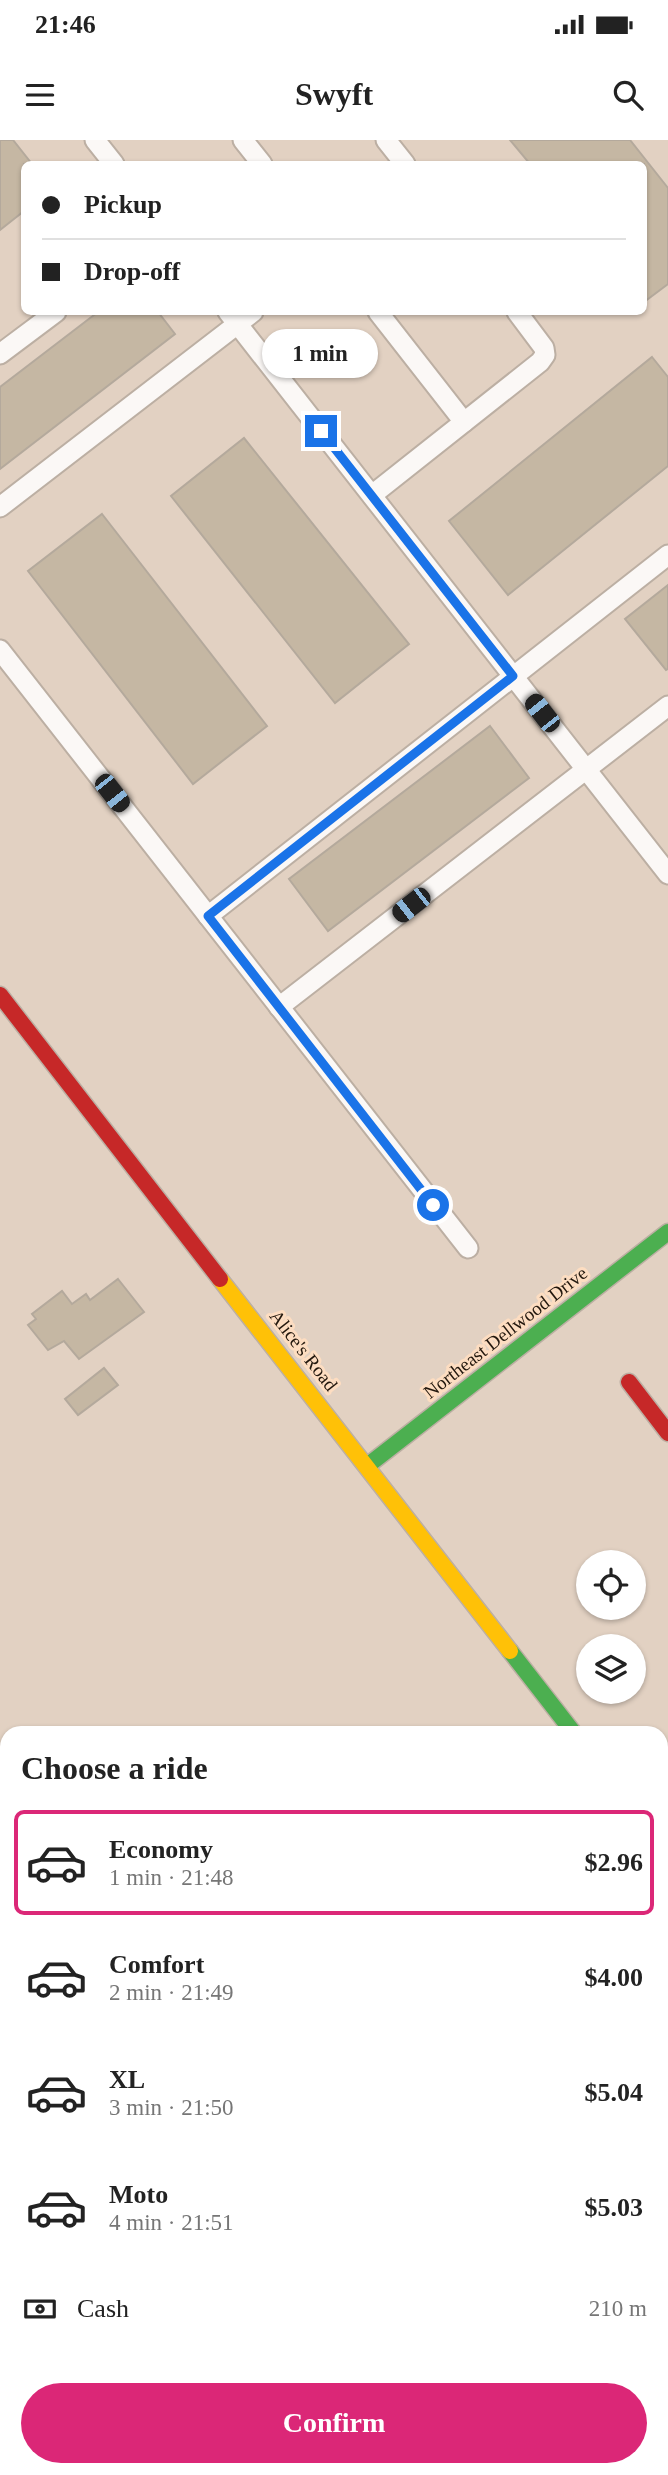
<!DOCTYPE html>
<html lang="en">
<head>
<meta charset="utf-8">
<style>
  :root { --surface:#fff; --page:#f6f6f6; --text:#222; --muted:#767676; --line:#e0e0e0; --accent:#db2777 }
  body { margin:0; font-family:"Times New Roman",serif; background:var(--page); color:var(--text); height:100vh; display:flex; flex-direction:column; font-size:26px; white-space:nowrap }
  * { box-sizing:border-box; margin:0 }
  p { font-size:23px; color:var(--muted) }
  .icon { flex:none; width:38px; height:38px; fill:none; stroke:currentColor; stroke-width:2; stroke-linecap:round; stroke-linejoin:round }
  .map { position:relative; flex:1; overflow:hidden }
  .panel { position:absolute; left:0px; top:1586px; width:668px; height:751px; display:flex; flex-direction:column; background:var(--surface); border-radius:21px 21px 0 0; box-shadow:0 2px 5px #0004 }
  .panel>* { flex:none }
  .top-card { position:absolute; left:21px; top:21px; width:626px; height:154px; border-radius:10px; box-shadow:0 2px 5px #0004; display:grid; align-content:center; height:154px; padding:0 21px; background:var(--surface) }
  .buttons { position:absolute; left:576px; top:1410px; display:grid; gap:14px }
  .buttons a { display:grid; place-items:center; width:70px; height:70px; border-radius:50%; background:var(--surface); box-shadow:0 2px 5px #0004; font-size:35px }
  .end { position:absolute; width:32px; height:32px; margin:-16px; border:9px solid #1a73e8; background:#fff; box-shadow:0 0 0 4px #fff }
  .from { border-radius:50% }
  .bubble { position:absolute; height:49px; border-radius:24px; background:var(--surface); box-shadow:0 2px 5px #0004; font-size:23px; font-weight:700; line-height:49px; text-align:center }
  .car { position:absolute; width:21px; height:42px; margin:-21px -10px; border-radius:9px; box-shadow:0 0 5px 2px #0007; background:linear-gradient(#222 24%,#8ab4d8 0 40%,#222 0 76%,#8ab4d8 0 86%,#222 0) }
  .top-card b { display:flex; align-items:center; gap:24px; height:66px; font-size:26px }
  .top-card b+b { border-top:2px solid var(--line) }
  .top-card i { width:18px; height:18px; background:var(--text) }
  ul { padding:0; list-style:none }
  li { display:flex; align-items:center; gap:21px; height:105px; margin:0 14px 10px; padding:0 7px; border:4px solid transparent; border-radius:10px }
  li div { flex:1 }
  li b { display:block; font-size:26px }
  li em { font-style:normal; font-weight:700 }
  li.current { border-color:var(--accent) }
  li>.icon { width:63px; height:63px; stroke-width:1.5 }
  h2 { padding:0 21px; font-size:32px; line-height:84px }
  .pay { display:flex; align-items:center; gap:18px; height:77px; padding:0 21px; font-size:26px }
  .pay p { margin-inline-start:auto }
  .button { display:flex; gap:14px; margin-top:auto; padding:14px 21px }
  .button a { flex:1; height:80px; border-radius:42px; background:var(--accent); color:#fff; font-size:28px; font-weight:700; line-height:80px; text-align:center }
  .status { display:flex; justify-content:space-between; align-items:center; height:49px; padding:0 35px; background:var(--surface); direction:ltr }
  .status svg { height:19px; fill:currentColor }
  header { display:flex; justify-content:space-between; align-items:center; height:91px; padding:0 21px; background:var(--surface); font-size:32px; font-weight:700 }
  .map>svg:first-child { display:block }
</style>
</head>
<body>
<div class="status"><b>21:46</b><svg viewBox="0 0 49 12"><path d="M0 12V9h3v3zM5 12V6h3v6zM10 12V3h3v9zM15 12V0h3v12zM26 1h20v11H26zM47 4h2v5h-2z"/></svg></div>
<header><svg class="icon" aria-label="menu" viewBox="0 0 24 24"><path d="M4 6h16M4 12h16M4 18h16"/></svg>Swyft<svg class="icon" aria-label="search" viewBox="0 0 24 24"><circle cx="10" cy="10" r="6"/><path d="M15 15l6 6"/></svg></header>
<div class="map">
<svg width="668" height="2335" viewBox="0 0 668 2335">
  <rect width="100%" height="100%" fill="#e2d1c2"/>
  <g fill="#c5b7a3" stroke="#b4a99c" stroke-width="2">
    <path d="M0,0H13L32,24H24V71L0,90Z"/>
    <path d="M510,0H630L668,48V144L644,162V24H530Z"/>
    <path d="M98,172H158L175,194L0,329V247Z"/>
    <path d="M652,217L668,237V326L508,455L449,381Z"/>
    <path d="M244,298L409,504L335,563L171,356Z"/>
    <path d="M102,374L267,586L193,644L28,431Z"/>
    <path d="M668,445V529L666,530L625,479Z"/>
    <path d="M490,586L529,638L328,791L289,739Z"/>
    <path d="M118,1139L144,1172L79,1219L64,1201L48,1210L28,1185L36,1179L32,1174L62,1151L72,1164L86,1154L90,1160Z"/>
    <path d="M104,1228L118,1245L78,1275L65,1259Z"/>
  </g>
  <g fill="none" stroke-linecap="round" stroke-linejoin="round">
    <defs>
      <g id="lane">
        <path d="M95,0L114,24"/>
        <path d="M243,0L262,24"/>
        <path d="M386,0L405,24"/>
        <path d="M228,172L668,734"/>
        <path d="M378,172L464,282"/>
        <path d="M0,214L56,172"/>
        <path d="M372,355L540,222L545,215L544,208L517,172"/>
        <path d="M0,367L253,172"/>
        <path d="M0,510L468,1108"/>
        <path d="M208,776L668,415"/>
        <path d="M279,867L668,566"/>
      </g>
      <g id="fast">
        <path d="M367,1326L668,1092"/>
        <path d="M510,1511L573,1592"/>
        <path d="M662,1708L668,1717"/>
      </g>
      <path id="slow" d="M220,1139L510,1511"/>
      <g id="jam">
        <path d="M0,855L220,1139"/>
        <path d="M629,1242L668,1293"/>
      </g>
    </defs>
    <use href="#lane" stroke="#bcafa3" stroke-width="23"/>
    <use href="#fast" stroke="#bcafa3" stroke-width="19"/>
    <use href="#slow" stroke="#bcafa3" stroke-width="19"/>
    <use href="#jam" stroke="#bcafa3" stroke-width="19"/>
    <use href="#lane" stroke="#fbf8f6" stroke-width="19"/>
    <use href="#fast" stroke="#4caf50" stroke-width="16"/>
    <use href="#slow" stroke="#ffc107" stroke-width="16"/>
    <use href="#jam" stroke="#c62828" stroke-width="16"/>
  </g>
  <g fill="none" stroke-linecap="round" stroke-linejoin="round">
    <path stroke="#1a73e8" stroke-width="9" d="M321,291L513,536L208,776L433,1065"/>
  </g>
  <g text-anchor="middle" stroke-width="6" stroke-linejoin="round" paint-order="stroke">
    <g font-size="19" fill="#22170d" stroke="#fdddc1">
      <text transform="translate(505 1192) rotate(-38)" y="7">Northeast Dellwood Drive</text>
      <text transform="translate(304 1210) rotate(52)" y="7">Alice's Road</text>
    </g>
  </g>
</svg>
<div class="buttons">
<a><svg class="icon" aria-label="locate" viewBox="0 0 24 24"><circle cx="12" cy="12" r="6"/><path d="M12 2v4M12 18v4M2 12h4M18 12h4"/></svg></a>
<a><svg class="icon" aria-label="layers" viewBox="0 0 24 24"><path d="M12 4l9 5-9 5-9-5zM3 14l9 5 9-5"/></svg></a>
</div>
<i class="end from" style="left:433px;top:1065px"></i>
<i class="end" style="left:321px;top:291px"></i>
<div class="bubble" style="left:262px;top:189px;width:116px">1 min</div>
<i class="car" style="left:542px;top:573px;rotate:322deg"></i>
<i class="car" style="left:112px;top:653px;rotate:142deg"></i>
<i class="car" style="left:411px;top:765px;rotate:232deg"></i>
<div class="top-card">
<b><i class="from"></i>Pickup</b>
<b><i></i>Drop-off</b>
</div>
<section class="panel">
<h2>Choose a ride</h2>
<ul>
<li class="current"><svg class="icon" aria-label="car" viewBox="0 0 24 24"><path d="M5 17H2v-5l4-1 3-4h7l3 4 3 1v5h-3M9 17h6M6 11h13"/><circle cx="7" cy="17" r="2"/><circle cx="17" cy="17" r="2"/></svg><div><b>Economy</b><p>1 min · 21:48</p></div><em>$2.96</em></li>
<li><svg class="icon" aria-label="car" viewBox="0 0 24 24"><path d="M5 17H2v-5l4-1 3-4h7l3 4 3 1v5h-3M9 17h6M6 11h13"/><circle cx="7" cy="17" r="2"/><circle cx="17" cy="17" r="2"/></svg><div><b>Comfort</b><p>2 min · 21:49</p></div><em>$4.00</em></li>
<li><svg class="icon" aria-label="car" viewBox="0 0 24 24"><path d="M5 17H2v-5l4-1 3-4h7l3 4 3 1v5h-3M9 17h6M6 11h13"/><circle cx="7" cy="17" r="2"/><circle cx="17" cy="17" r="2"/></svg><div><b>XL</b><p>3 min · 21:50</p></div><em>$5.04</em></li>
<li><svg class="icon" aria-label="car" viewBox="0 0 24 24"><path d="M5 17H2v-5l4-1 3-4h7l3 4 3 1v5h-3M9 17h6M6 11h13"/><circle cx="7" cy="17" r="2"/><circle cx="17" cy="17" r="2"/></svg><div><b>Moto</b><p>4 min · 21:51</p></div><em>$5.03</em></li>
</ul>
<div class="pay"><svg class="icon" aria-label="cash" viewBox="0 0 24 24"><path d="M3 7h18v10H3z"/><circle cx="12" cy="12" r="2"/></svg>Cash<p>210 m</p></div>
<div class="button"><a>Confirm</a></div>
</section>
</div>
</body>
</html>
